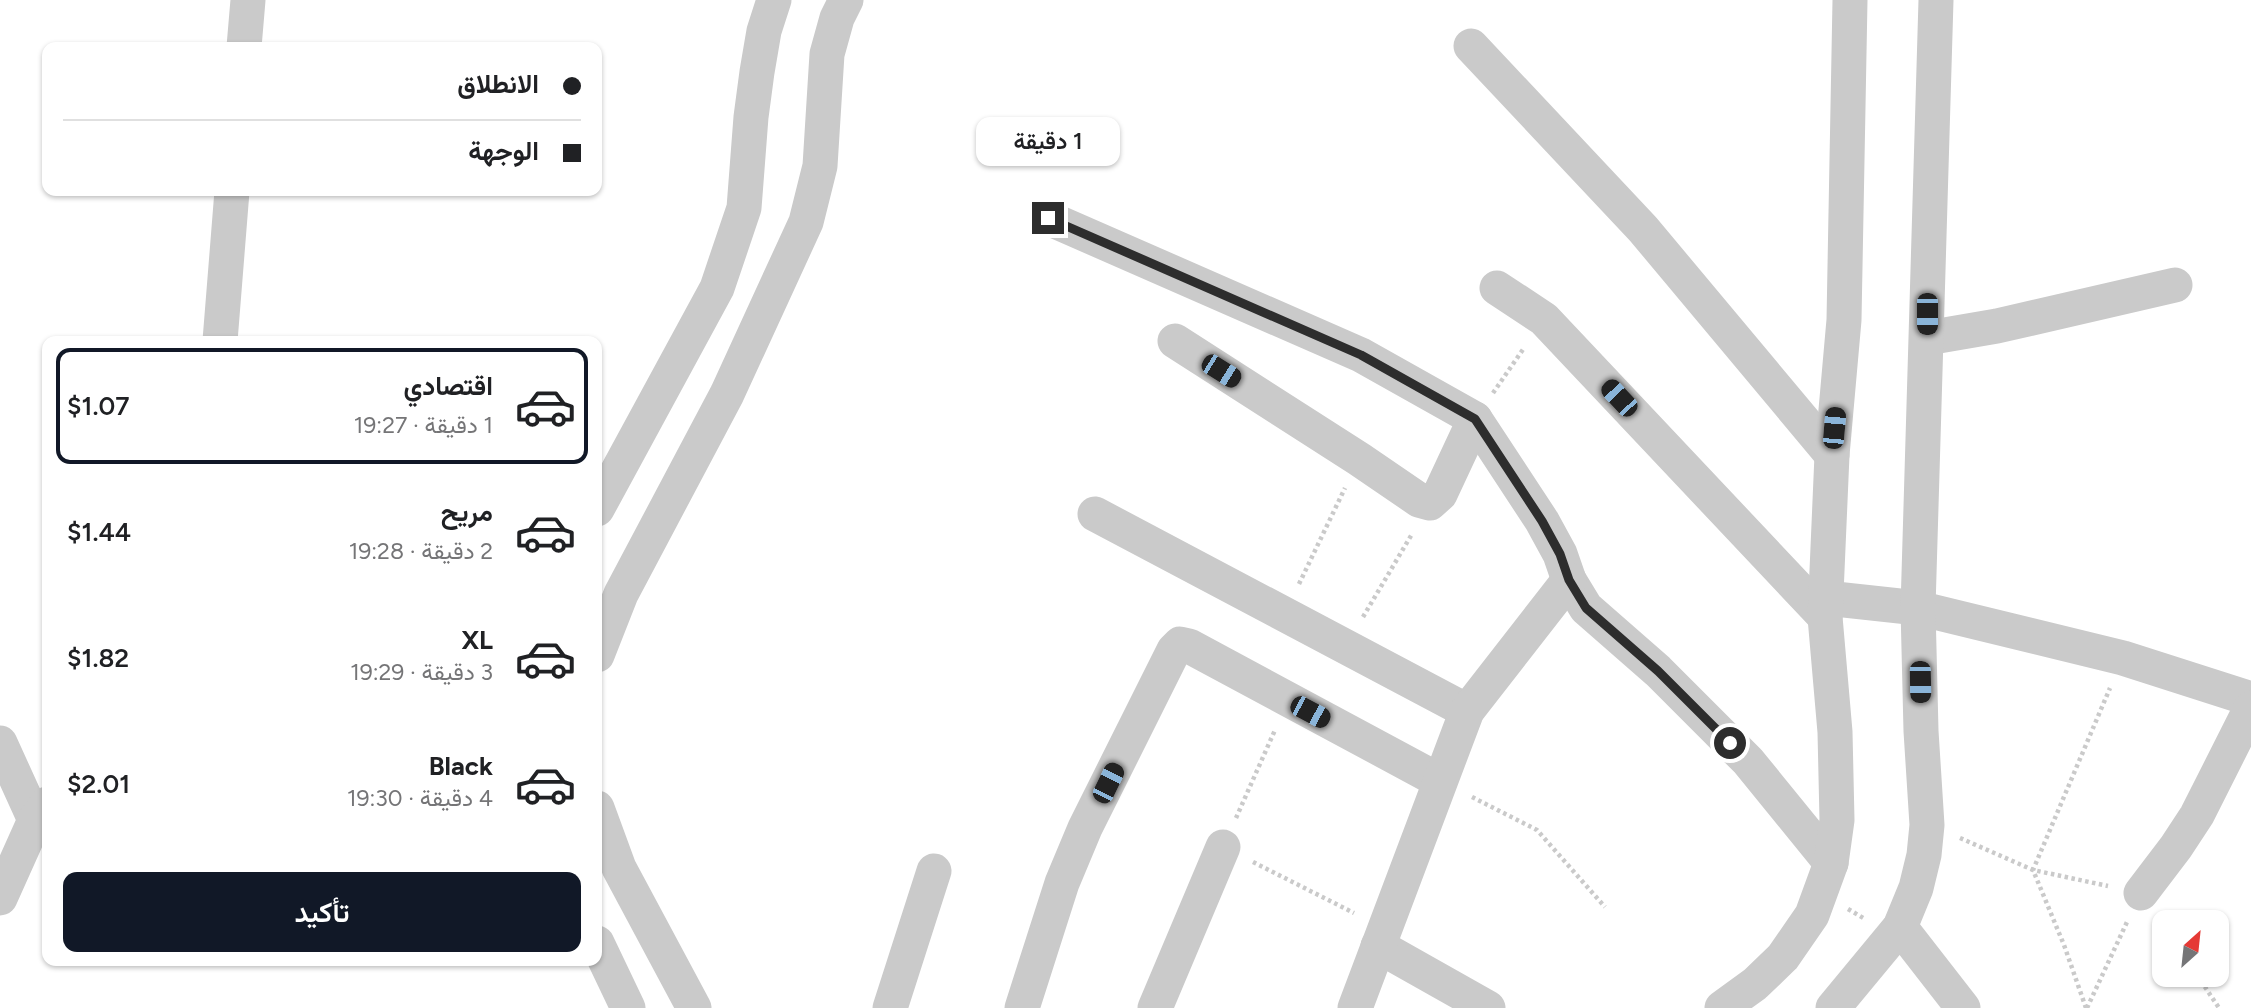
<!DOCTYPE html>
<html lang="ar">
<head>
<meta charset="utf-8">
<style>
  :root { --surface:#fff; --page:#f6f6f6; --text:#202124; --muted:#757577; --line:#e0e0e0; --accent:#111827 }
  body { margin:0; font-family:Figtree,Vazirmatn,sans-serif; background:var(--page); color:var(--text); direction:rtl; height:100vh; display:flex; flex-direction:column; font-size:26px; white-space:nowrap }
  * { box-sizing:border-box; margin:0 }
  p { font-size:23px; color:var(--muted) }
  .icon { flex:none; width:38px; height:38px; fill:none; stroke:currentColor; stroke-width:2; stroke-linecap:round; stroke-linejoin:round }
  .map { position:relative; flex:1; overflow:hidden; direction:ltr }
  .sheet { position:absolute; left:42px; top:336px; width:560px; height:630px; display:flex; flex-direction:column; background:var(--surface); border-radius:14px; box-shadow:0 2px 5px #0004; direction:rtl }
  .sheet>* { flex:none }
  .banner { position:absolute; left:42px; top:42px; width:560px; height:154px; border-radius:14px; box-shadow:0 2px 5px #0004; direction:rtl; display:grid; align-content:center; height:154px; padding:0 21px; background:var(--surface) }
  .needle { width:46px; rotate:27deg }
  .tools { position:absolute; left:2152px; top:910px; display:grid; gap:14px }
  .tools a { display:grid; place-items:center; width:77px; height:77px; border-radius:14px; background:var(--surface); box-shadow:0 2px 5px #0004; font-size:35px }
  .end { position:absolute; width:32px; height:32px; margin:-16px; border:9px solid #2d2d2d; background:#fff; box-shadow:0 0 0 4px #fff }
  .from { border-radius:50% }
  .bubble { position:absolute; height:49px; border-radius:14px; background:var(--surface); box-shadow:0 2px 5px #0004; font-size:23px; font-weight:600; line-height:49px; text-align:center; direction:rtl }
  .car { position:absolute; width:21px; height:42px; margin:-21px -10px; border-radius:9px; box-shadow:0 0 5px 2px #0007; background:linear-gradient(#222 24%,#8ab4d8 0 40%,#222 0 76%,#8ab4d8 0 86%,#222 0) }
  .banner b { display:flex; align-items:center; gap:24px; height:66px; font-size:26px }
  .banner b+b { border-top:2px solid var(--line) }
  .banner i { width:18px; height:18px; background:var(--text) }
  ul { padding:12px 0 0; list-style:none }
  li { display:flex; align-items:center; gap:21px; height:116px; margin:0 14px 10px; padding:0 7px; border:4px solid transparent; border-radius:14px }
  li div { flex:1 }
  li b { display:block; font-size:26px }
  li em { font-style:normal; font-weight:600 }
  li.on { border-color:var(--accent) }
  li>.icon { width:63px; height:63px; stroke-width:1.5 }
  .primary-button { display:flex; gap:14px; margin-top:auto; padding:14px 21px }
  .primary-button a { flex:1; height:80px; border-radius:14px; background:var(--accent); color:#fff; font-size:28px; font-weight:600; line-height:80px; text-align:center }
  .map>svg:first-child { display:block }
</style>
</head>
<body>
<div class="map">
<svg width="2251" height="1008" viewBox="0 0 2251 1008">
  <rect width="100%" height="100%" fill="#fff"/>
  <g fill="none" stroke-linecap="round" stroke-linejoin="round">
    <g stroke="#cacaca" stroke-width="4.5" stroke-dasharray="3.5 3.5" stroke-linecap="butt">
      <path d="M1493,393L1524,348"/>
      <path d="M1299,584L1345,488"/>
      <path d="M1363,617L1412,534"/>
      <path d="M1472,797L1537,830L1605,907"/>
      <path d="M1236,818L1275,730"/>
      <path d="M1960,838L2033,870L2108,886"/>
      <path d="M1253,862L1354,913"/>
      <path d="M1848,909L1865,919"/>
      <path d="M2197,975L2219,1008"/>
      <path d="M2086,1008L2064,945L2033,870L2110,688"/>
      <path d="M2087,1008L2127,922"/>
    </g>
    <g stroke="#cacaca" stroke-width="35">
      <path d="M1471,46L1643,229L1832,455"/>
      <path d="M244,47L248,0"/>
      <path d="M1048,218L1361,355L1475,419L1542,521L1560,554L1569,580L1586,608L1658,671L1748,761L1831,863"/>
      <path d="M1497,288L1544,319L1825,617"/>
      <path d="M1927,338L1997,326L2175,285"/>
      <path d="M220,341L232,191"/>
      <path d="M1175,341L1359,459L1419,500L1430,503L1440,494L1475,419"/>
      <path d="M597,509L717,288L744,208L751,117L757,72L764,31L774,0"/>
      <path d="M1095,514L1467,711"/>
      <path d="M1826,598L1918,608L2123,658L2251,699"/>
      <path d="M597,655L621,594L727,394L806,222L820,166L827,54L837,18L846,0"/>
      <path d="M0,743L35,820"/>
      <path d="M597,808L619,868L694,1008"/>
      <path d="M2141,893L2176,847L2197,815L2251,708"/>
      <path d="M0,898L35,820L47,804"/>
      <path d="M1900,927L1963,1008"/>
      <path d="M597,943L628,1008"/>
      <path d="M1378,946L1488,1008"/>
      <path d="M890,1008L934,871"/>
      <path d="M1022,1008L1062,883L1085,828L1174,650L1180,644L1189,646L1440,781"/>
      <path d="M1155,1008L1223,847"/>
      <path d="M1355,1008L1467,711L1569,580"/>
      <path d="M1722,1008L1755,984L1783,957L1812,915L1831,863L1837,820L1835,732L1825,617L1832,455L1844,320L1850,0"/>
      <path d="M1833,1008L1900,927L1916,888L1924,855L1927,825L1921,731L1918,608L1936,0"/>
    </g>
  </g>
  <g fill="none" stroke-linecap="round" stroke-linejoin="round">
    <path stroke="#2d2d2d" stroke-width="9" d="M1048,218L1361,355L1475,419L1542,521L1560,554L1569,580L1586,608L1658,671L1730,743"/>
  </g>
</svg>
<div class="tools">
<a><svg class="needle" viewBox="-14 -14 28 28"><path d="M0-13l5 13h-10z" fill="#e53935"/><path d="M0 13l5-13h-10z" fill="#757577"/></svg></a>
</div>
<i class="end from" style="left:1730px;top:743px"></i>
<i class="end" style="left:1048px;top:218px"></i>
<div class="bubble" style="left:976px;top:117px;width:144px">1 دقيقة</div>
<i class="car" style="left:1927px;top:314px;rotate:180deg"></i>
<i class="car" style="left:1221px;top:371px;rotate:122deg"></i>
<i class="car" style="left:1619px;top:398px;rotate:317deg"></i>
<i class="car" style="left:1834px;top:428px;rotate:5deg"></i>
<i class="car" style="left:1920px;top:682px;rotate:179deg"></i>
<i class="car" style="left:1310px;top:712px;rotate:118deg"></i>
<i class="car" style="left:1108px;top:783px;rotate:26deg"></i>
<div class="banner">
<b><i class="from"></i>الانطلاق</b>
<b><i></i>الوجهة</b>
</div>
<section class="sheet">
<ul>
<li class="on"><svg class="icon" aria-label="car" viewBox="0 0 24 24"><path d="M5 17H2v-5l4-1 3-4h7l3 4 3 1v5h-3M9 17h6M6 11h13"/><circle cx="7" cy="17" r="2"/><circle cx="17" cy="17" r="2"/></svg><div><b>اقتصادي</b><p>1 دقيقة · 19:27</p></div><em>$1.07</em></li>
<li><svg class="icon" aria-label="car" viewBox="0 0 24 24"><path d="M5 17H2v-5l4-1 3-4h7l3 4 3 1v5h-3M9 17h6M6 11h13"/><circle cx="7" cy="17" r="2"/><circle cx="17" cy="17" r="2"/></svg><div><b>مريح</b><p>2 دقيقة · 19:28</p></div><em>$1.44</em></li>
<li><svg class="icon" aria-label="car" viewBox="0 0 24 24"><path d="M5 17H2v-5l4-1 3-4h7l3 4 3 1v5h-3M9 17h6M6 11h13"/><circle cx="7" cy="17" r="2"/><circle cx="17" cy="17" r="2"/></svg><div><b>XL</b><p>3 دقيقة · 19:29</p></div><em>$1.82</em></li>
<li><svg class="icon" aria-label="car" viewBox="0 0 24 24"><path d="M5 17H2v-5l4-1 3-4h7l3 4 3 1v5h-3M9 17h6M6 11h13"/><circle cx="7" cy="17" r="2"/><circle cx="17" cy="17" r="2"/></svg><div><b>Black</b><p>4 دقيقة · 19:30</p></div><em>$2.01</em></li>
</ul>
<div class="primary-button"><a>تأكيد</a></div>
</section>
</div>
</body>
</html>
